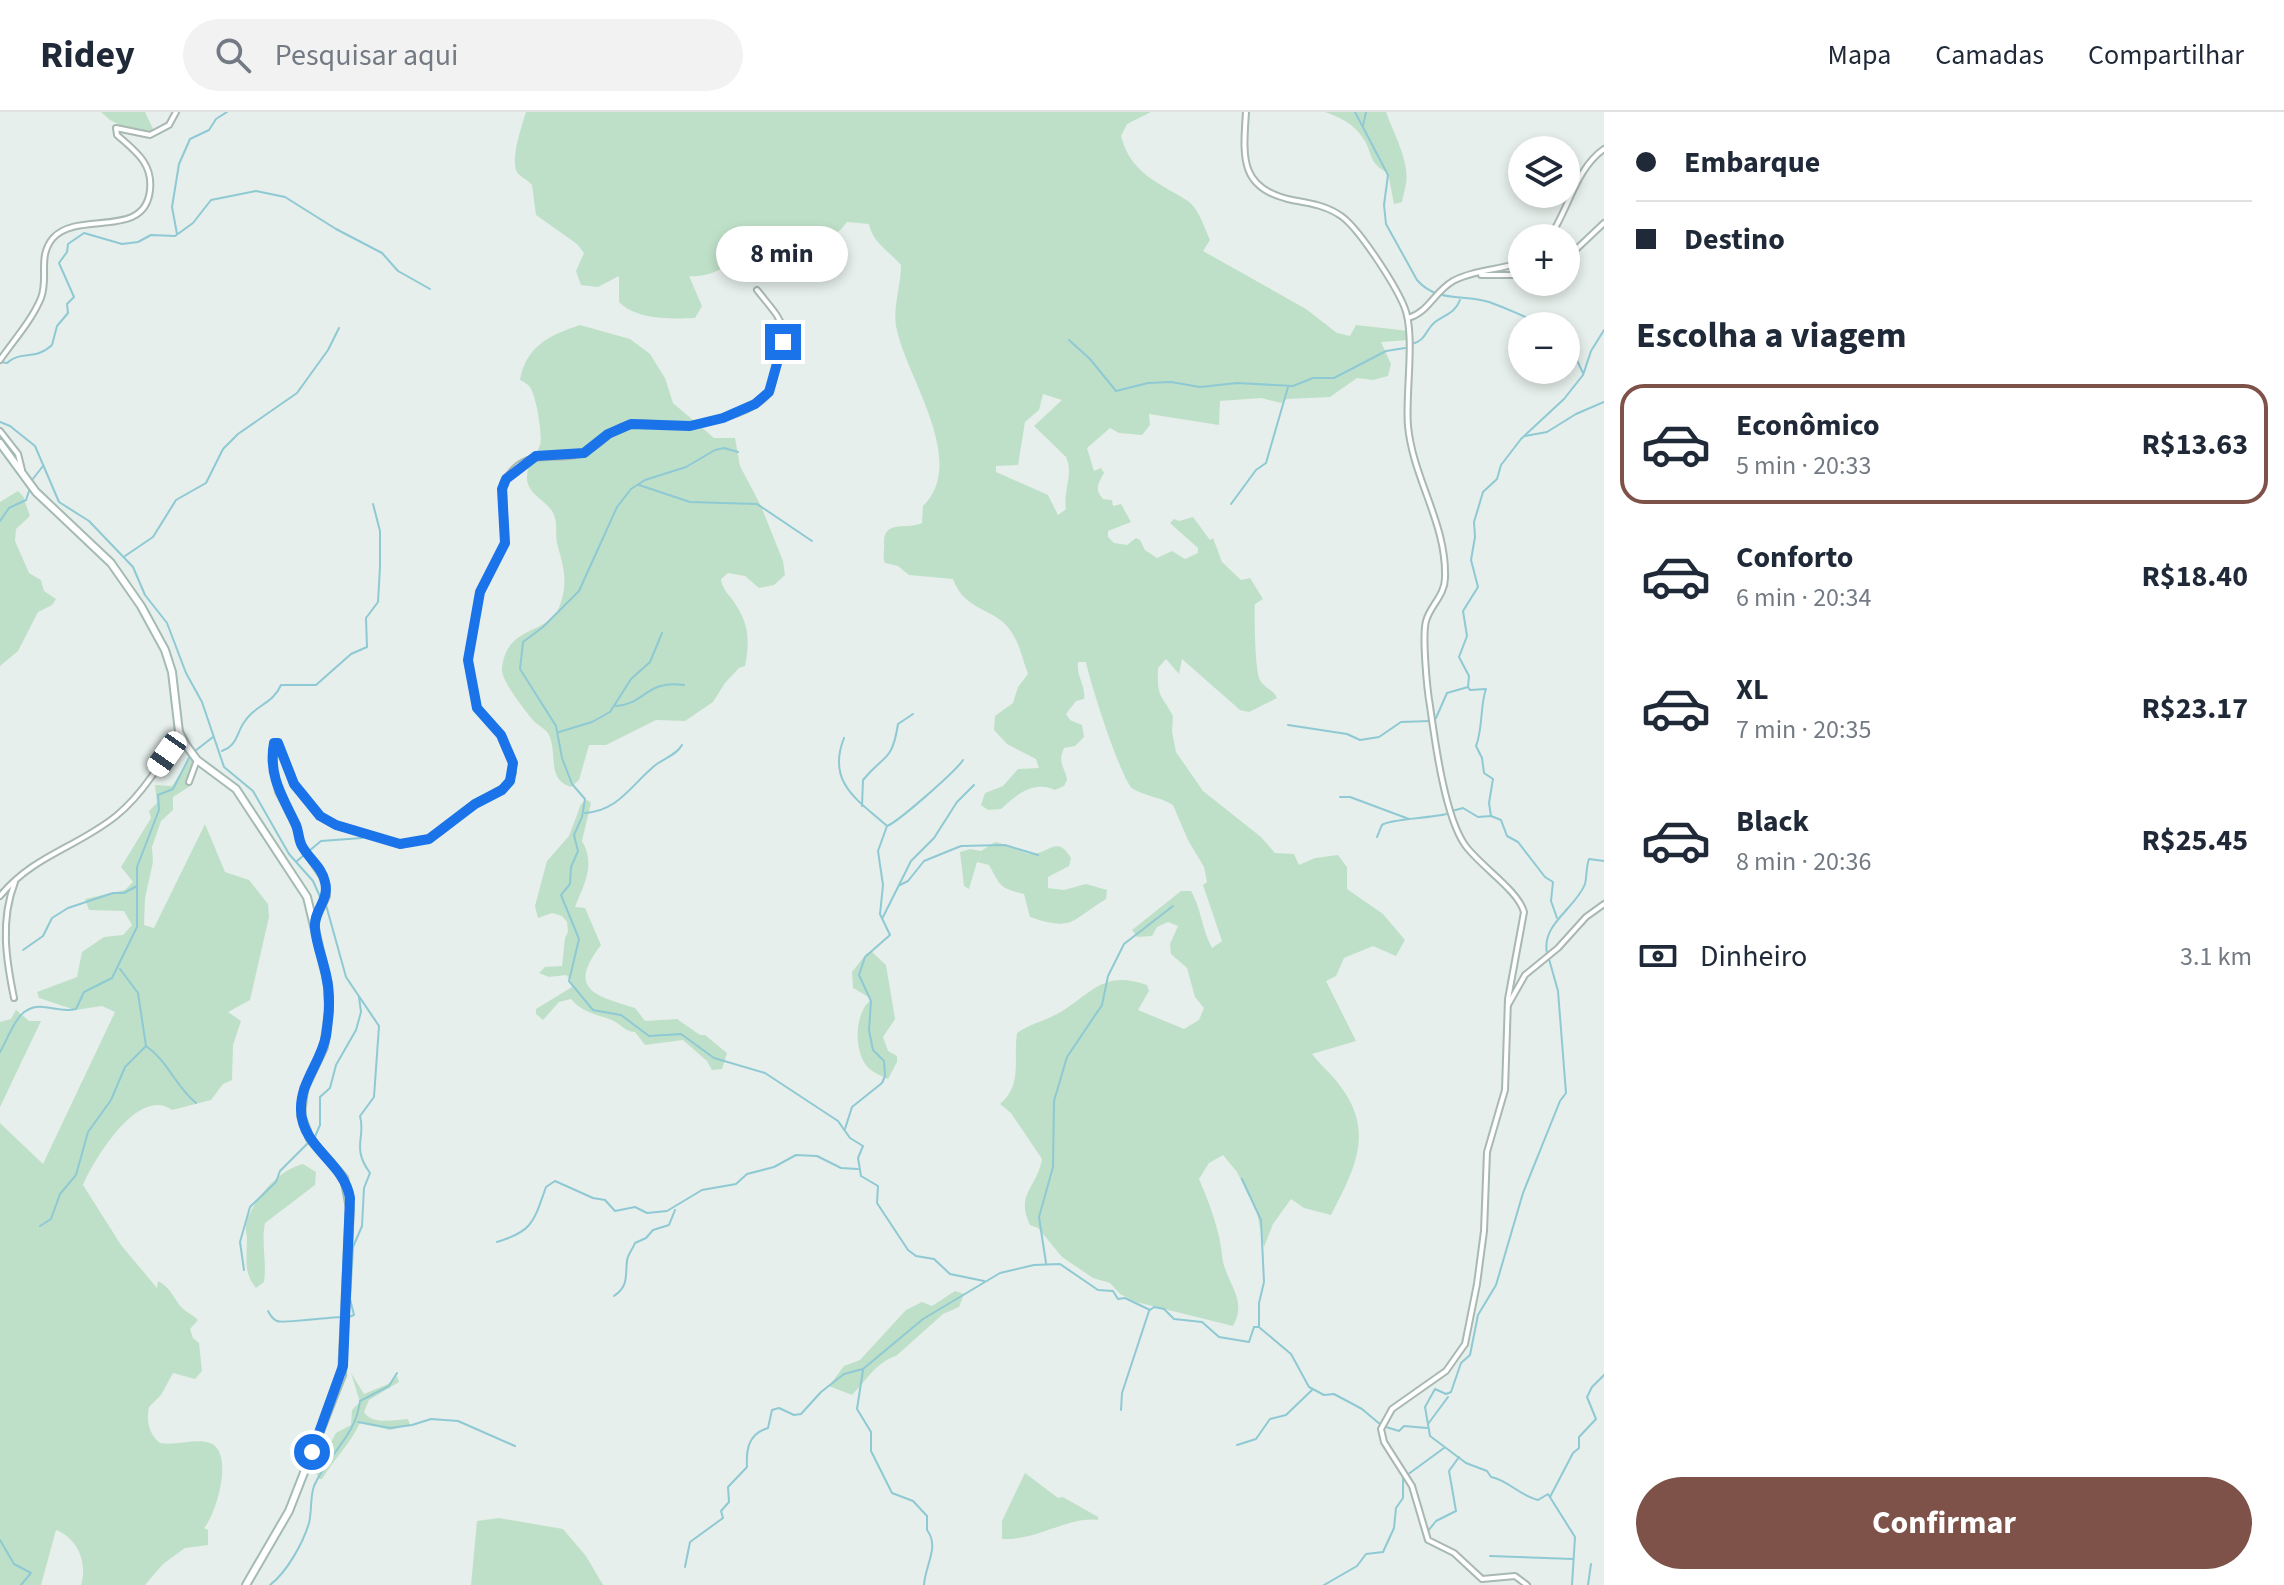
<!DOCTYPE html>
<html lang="pt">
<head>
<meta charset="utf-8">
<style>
  :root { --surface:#fff; --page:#f2f2f3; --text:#1f2937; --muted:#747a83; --line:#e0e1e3; --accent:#7f5249 }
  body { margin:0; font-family:"Source Sans 3",sans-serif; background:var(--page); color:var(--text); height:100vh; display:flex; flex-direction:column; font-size:30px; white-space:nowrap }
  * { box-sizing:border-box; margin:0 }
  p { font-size:26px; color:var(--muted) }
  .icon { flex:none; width:44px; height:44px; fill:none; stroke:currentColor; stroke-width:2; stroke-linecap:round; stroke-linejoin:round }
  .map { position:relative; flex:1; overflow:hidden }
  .sheet { display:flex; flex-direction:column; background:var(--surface); width:680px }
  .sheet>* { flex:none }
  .top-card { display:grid; align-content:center; height:176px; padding:0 32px; background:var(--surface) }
  .buttons { position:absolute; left:1508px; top:24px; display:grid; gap:16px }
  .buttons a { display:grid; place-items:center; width:72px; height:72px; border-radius:50%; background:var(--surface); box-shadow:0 4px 12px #0003; font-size:40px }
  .end { position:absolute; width:36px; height:36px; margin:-18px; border:10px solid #1a73e8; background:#fff; box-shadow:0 0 0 4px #fff }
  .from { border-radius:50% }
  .bubble { position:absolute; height:56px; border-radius:28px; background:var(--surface); box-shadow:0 4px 12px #0003; font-size:26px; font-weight:700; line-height:56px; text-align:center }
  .car { position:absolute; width:24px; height:48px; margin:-24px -12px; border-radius:10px; box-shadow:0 0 6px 2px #0007; background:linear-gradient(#fff 24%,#345 0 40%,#fff 0 76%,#345 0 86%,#fff 0) }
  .top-card b { display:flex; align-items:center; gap:28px; height:76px; font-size:30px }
  .top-card b+b { border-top:2px solid var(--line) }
  .top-card i { width:20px; height:20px; background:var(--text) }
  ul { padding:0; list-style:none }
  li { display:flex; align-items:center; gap:24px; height:120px; margin:0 16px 12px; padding:0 16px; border:4px solid transparent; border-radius:24px }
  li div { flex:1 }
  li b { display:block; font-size:30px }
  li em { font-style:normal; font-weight:700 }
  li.on { border-color:var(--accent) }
  li>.icon { width:72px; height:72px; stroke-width:1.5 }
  h2 { padding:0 32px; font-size:36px; line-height:96px }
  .pay { display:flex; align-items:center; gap:20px; height:88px; padding:0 32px; font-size:30px }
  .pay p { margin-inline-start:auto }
  .primary-button { display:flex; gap:16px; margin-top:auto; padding:16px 32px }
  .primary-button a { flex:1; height:92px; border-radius:48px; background:var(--accent); color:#fff; font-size:32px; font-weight:700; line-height:92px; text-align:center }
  header { display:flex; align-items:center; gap:48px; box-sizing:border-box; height:112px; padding:0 40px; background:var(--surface); border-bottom:2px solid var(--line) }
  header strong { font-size:38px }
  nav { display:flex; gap:44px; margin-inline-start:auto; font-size:28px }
  .search { width:560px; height:72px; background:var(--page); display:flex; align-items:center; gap:20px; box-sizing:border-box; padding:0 28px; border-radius:44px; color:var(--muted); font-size:30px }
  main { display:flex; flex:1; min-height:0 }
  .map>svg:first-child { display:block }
</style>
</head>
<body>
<header>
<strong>Ridey</strong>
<div class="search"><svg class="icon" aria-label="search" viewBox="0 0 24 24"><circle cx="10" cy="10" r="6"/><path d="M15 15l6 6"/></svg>Pesquisar aqui</div>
<nav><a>Mapa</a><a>Camadas</a><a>Compartilhar</a></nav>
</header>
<main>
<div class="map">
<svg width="1604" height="1473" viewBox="0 0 1604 1473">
  <rect width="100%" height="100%" fill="#e6efeb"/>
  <g fill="#bfe0c8" fill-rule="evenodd">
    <path d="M101,0H145L154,19L152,24L147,26L110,8Z"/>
    <path d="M526,0H1151L1127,12L1121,24C1131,62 1158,70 1188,89C1199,97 1205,117 1210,128L1203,139L1306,197L1337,221L1350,224L1356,213L1409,219V228L1381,230L1391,252L1388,264L1373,268L1357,266L1330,285L1287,287L1281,291L1261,286L1220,289L1219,313L1149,302L1150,313L1142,323L1119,321L1110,316L1087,336L1094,359L1101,356L1104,361C1098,372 1094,377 1103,387L1112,388L1113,394L1121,392L1131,410L1108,419V425L1114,431L1127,433L1136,426L1140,428L1145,438L1157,446L1172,439L1185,447L1198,441V436L1170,411L1174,407L1179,409L1193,405L1210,428L1213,426L1222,450L1241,468L1250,466L1263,487L1255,492C1254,502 1255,560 1260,568C1265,577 1273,577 1277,586L1249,600L1240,598L1182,547L1179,562L1166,547L1158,556C1157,587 1161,581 1173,604L1172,619L1176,640L1203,679L1261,725L1275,741L1294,742L1299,753L1315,746L1338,743L1347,755V777L1383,802L1405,828L1396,844L1373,834L1344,846L1336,864L1326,869L1356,929L1312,942C1321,954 1333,963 1341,975C1375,1021 1354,1058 1331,1103L1304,1096L1291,1087L1273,1112L1264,1135L1257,1101L1237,1060L1223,1043L1209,1051L1199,1067C1209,1090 1220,1119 1222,1143C1224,1169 1249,1187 1233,1214L1136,1190L1120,1182L1110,1171L1093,1166L1062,1145L1038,1116L1030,1113C1015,1082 1037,1076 1042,1047L1011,1001L1000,992C1023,973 1013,947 1017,921C1030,912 1044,909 1057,902C1092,882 1102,857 1147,873L1149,879L1138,898L1184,917L1199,908L1204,896L1195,885L1187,856L1171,842L1170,832L1178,814L1168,810L1157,815L1152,824L1137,825L1132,818L1181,779H1191C1201,796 1202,818 1212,836L1222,829L1203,773L1207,770L1204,755L1188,728L1173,693C1160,685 1145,684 1133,677C1122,671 1089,567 1086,550H1078C1076,564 1086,574 1084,587L1076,589L1066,602L1070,608L1082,613L1084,625L1075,634L1064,636C1057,651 1065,655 1067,668L1064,674L1055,678C1033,668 1015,684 1001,697L988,698L981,693L985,681L1003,674L1018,657L1039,656L1036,647L1007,632L994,618L995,604L1013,591L1018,575L1028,562C1023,549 1020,533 1012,521C997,495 965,501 953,467L909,463L898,454L885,451C882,443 885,439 884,431C883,407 909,418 922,411L923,394C969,349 905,264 896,214C893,194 901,174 901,153C890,140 872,130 869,112L847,110C835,127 829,121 814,129C804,134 799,152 790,159L750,154L740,146C725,156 707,166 689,164L702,194L695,206C671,207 637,208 619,190V164L598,175L581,173L576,159L584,141L577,132L536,103L532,73C528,68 520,65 517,60C510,48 522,13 526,0ZM1043,282L1062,288L1034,314L1066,345C1074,363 1063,377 1066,397L1058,403L1048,383L996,360V354L1018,353L1025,310L1039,298Z"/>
    <path d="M1325,0H1386C1393,20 1410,50 1406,72C1405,79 1403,83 1402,90L1394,92L1388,61C1367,50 1374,43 1363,26C1353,11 1341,6 1325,0Z"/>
    <path d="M580,213L630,227L650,242L665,266L673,291L714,326H735L740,354L761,394L783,449L785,463L774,473L759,476L745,464L728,461L721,467C722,477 728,481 734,490C749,511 750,529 745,554L739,556L725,571L713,590L685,609L656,608L606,633H589L579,668L571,675C546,667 558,642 549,623C546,616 536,613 532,607C524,597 500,567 502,556C507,511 550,524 560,493C568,471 564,456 558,435C554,423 559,409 552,399C545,388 528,382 527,367C526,353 536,345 540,333C543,324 536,283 530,275C528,272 524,270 520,268C526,234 550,223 580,213Z"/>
    <path d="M18,379L23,384L30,404L16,417L15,429L29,461L41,468L44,479L56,487L52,493L38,500L18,539L0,554V390Z"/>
    <path d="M192,644L196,649L192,673L173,685V698L161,709L152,735L153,750L145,786L144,813L154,816L205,712L225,760L249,768L268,792L269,805L250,888L228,900L241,909L233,933L232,968L223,972L211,988L172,998C139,973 94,1047 83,1073L121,1133L157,1176L158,1169C170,1175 173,1185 181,1195C186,1200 193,1203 198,1208L190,1217L193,1226L199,1231L202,1259L195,1267L173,1261L161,1283L149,1295C146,1309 149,1322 160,1331C176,1334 195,1326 210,1331C235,1340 216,1403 204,1416L208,1418V1433L185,1436L163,1452L145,1473H81C88,1450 77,1426 56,1418L41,1473H0V1011L43,1052L115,900L102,894L75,898L39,886L37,880L77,865L82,840L104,825L123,823L132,813L124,799L89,798L85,787L125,778L133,770L121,755L151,706L149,699L157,691L155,673L172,674Z"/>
    <path d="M587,688L591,691L582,729C596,753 584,772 575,795L585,796L601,833C566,878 596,884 635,896L645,909L677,907L700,923H705L727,941L722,957L712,958L707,949L683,928L645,933L635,920C625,920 621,912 612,908C596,902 583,901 571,887L559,890L543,908L536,902V897L572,875L571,868L566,863L549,865L539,861L545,855L562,854L565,826L568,820L567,810L562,804L552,801L538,806L535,794L547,749L569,724L581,692Z"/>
    <path d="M995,730C1006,732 1024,742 1032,742C1048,742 1057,722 1071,746L1069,754L1048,765V776L1064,778L1086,772L1107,778L1106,787C1071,808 1074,820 1030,805L1024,782C1000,776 1001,775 989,753L977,750L969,777L964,774L960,740L970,737L981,739Z"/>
    <path d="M872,840L886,853L895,907L883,925L888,939L897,944V950L888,967C883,965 875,961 871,958C852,944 854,899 872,887L853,876L852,860L867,841Z"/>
    <path d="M16,898L29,909H41L0,995V910L11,907Z"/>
    <path d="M303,1052L316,1060L315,1073L265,1111C261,1131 267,1150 264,1170L256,1176C243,1161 247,1145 247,1128C247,1121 244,1116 247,1109C254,1086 280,1057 303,1052Z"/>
    <path d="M955,1179L964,1182L959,1195L943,1202L896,1244C876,1250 866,1269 852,1283L829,1274L844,1254L860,1248L906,1198L922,1190L932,1194Z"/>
    <path d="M351,1261L364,1282L388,1272L397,1264L399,1270L369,1288L364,1300C371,1313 395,1308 408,1307L410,1313L390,1318L360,1311C350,1332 334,1347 322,1367H319L315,1359L336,1321L351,1313L352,1298L360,1290Z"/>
    <path d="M1025,1361L1058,1386L1063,1385L1098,1405V1408C1069,1404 1036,1429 1002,1427V1409Z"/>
    <path d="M499,1406L563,1417L586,1444L603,1473H471L477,1409Z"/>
  </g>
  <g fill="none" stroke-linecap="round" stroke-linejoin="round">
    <g stroke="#8ec9d4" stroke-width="2">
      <path d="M1355,0L1388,63L1384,93L1386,112L1417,168C1437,191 1463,182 1489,190C1500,194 1533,207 1541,214"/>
      <path d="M1363,14L1366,0"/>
      <path d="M177,122L172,95L179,52L190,27L209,18L216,7L227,0"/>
      <path d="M1566,225L1583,261"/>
      <path d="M1069,228L1090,247L1116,279L1148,271L1171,270L1200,275L1237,271L1293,274L1313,266H1334L1386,239L1405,236"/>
      <path d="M1412,232C1427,228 1425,218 1435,210C1446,202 1455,201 1460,188"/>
      <path d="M0,250L7,251C21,238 35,249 52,233L57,214L68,201L67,192L74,185L59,151L67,140L68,132L84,121L122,132L138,130L151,123L175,124L193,111L211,88L256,79L285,85L336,117L382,141L398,159L430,177"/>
      <path d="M0,310L10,314L35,334L59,390L89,409L133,455L145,483L167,511L186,561L202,590L224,655L253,679L289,742L313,769L322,789"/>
      <path d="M1525,324L1547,320L1576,302L1604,290"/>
      <path d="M738,340L724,336L715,338L686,355L645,368L631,377L617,395L579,479L543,515L523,530L520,557L556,614L562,646L572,672L585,687L582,705L574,723L578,739L571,755L570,772L561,783L579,827L569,869L593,898L621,903L649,924L681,922L714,946L765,961L838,1009L850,1026L863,1034L858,1046L861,1064L878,1074L877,1091L908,1138L916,1144L934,1147L950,1162L984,1169"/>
      <path d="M32,368L43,354"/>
      <path d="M639,373L690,390L757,392L812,429"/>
      <path d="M1231,392L1256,358L1266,351L1288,275"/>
      <path d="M0,409L9,396L26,388L29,379"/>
      <path d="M125,444L153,425L176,388L206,371L223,337L238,322L297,281L328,238L339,216"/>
      <path d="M1468,575L1469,564L1459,545L1467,524L1463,499L1478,475L1471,448L1475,425L1474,410L1483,380L1497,367L1501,353L1521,327L1564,287L1583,263L1591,239L1604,218"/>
      <path d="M616,594C646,592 645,568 684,573"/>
      <path d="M1436,606L1447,581L1468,575L1470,578L1486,577C1480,593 1483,617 1476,634L1482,646L1484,661L1493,667L1489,691L1491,704"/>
      <path d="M1288,613L1347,622L1360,628L1379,625L1401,610L1430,609"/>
      <path d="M559,620L592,610L610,600L631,567L650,550L662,521"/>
      <path d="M844,626C826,671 859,689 886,713"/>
      <path d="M195,639L213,625"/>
      <path d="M222,639C238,633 236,621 245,609C255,593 273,592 281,573H316L351,542L367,535L366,506L378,490L380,455V419L373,392"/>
      <path d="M1340,685H1350L1409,707"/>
      <path d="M862,694L863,668C884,642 892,651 898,612L913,602"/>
      <path d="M1452,699L1463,696L1478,705L1491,704L1501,708L1507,724L1518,730L1545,765L1553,770L1551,789L1557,806"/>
      <path d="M585,701C617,699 630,675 652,656C661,647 676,644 682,633"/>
      <path d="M1377,725C1379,721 1380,717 1382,713C1388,707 1433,706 1446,702"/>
      <path d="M297,749L321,729L362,726"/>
      <path d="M900,773L908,769L924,749L961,734L1005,733L1038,743"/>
      <path d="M326,793L346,865L379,914L374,985L360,1004C366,1026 351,1035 370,1061L364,1076L362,1114L353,1135L350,1187L354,1203L349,1205"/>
      <path d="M883,805L911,749L934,726L957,690L974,673"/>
      <path d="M23,838L43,824L52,806L68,796L113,781H124L137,774"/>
      <path d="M1547,841C1541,812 1576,796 1585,772C1587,764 1586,755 1589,747L1604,749"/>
      <path d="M1549,847L1558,879L1566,981L1560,989L1523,1081L1496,1173L1478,1203L1470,1243L1461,1251L1451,1280L1446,1282L1435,1277L1425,1295L1430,1324L1466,1351L1487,1359L1491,1365C1508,1368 1520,1384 1538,1388L1548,1382L1575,1425L1572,1473"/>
      <path d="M120,857L138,881L146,934C168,949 175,974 196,991"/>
      <path d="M0,940C11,922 17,892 43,895C55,896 64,900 76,897L84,880L112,866L137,815V755L159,698L158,683L173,677L190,644"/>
      <path d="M845,1017L852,995L882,971L885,964L884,949L873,938L869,918L871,889L859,863L865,845L890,823L880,802L883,773L878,739L887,714C898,710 956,659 963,648"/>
      <path d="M314,1027L320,1013V985L330,976L336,953L356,918L361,900L359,885"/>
      <path d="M40,1114L51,1107L60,1082L76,1063L88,1020L111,988L125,955L146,934"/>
      <path d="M497,1130C534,1119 534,1108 546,1075L555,1069L593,1086L605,1088L615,1099L635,1095L647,1101L667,1099L702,1078L736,1072L747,1062L774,1055L796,1043L817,1044L841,1056L858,1057"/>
      <path d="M1046,1151L1039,1105L1053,1055L1054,989L1067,945L1102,893L1108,864L1124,832L1173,794"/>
      <path d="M244,1158L240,1130L250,1095L276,1070L280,1059L309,1030"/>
      <path d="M614,1184C629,1174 625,1164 627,1149C627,1143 633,1137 635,1131L646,1126L653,1118L669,1113L675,1098"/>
      <path d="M268,1199C271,1204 272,1207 277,1209C283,1212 329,1205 342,1205"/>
      <path d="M1260,1216L1291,1242L1309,1275L1324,1283L1334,1282L1362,1297L1381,1313"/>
      <path d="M863,1258L857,1297L871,1320V1339L892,1381L913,1389L927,1404V1418C940,1435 925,1453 924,1473"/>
      <path d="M1121,1298L1122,1281L1149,1199"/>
      <path d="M358,1310L390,1316L412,1313L431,1307L458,1309L515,1334"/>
      <path d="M1428,1312L1448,1285"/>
      <path d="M1386,1315L1399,1319L1404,1314L1427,1316"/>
      <path d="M1237,1333L1256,1327L1270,1307L1286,1303L1312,1278"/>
      <path d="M1550,1385L1573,1341L1579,1336V1325L1596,1307L1587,1285L1592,1275L1604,1263"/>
      <path d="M1428,1419L1436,1409L1456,1399L1449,1359L1459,1345"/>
      <path d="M0,1428L14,1452L31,1461L21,1473"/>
      <path d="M1490,1444L1573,1447"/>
      <path d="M685,1455L690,1430L723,1406L721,1399L729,1390L728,1375L747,1355C746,1338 748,1322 768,1316L772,1298L779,1296L794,1303L801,1302L821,1280L844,1262L863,1257L923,1207L1000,1161L1034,1153L1060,1152L1098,1178L1113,1179L1118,1187L1125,1186L1150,1198L1154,1195L1164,1197L1174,1207L1202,1210L1219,1225L1249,1230L1254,1215H1259V1191L1264,1170L1261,1108L1242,1067"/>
      <path d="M270,1473C287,1460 303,1431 309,1411C312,1399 310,1385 314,1374C328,1342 356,1324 360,1289L389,1274L397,1261"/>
      <path d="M1324,1473L1357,1454L1366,1442L1383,1440L1394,1416L1396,1396L1403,1386V1366L1444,1336"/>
      <path d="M1588,1473L1591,1452"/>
    </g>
    <defs>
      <g id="street">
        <path d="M1246,0C1243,45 1239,77 1292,88C1308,91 1324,93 1338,102C1357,112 1395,173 1404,194C1416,221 1405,282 1408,314C1413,367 1447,412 1445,466C1445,483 1430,494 1426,509C1422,524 1427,577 1430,594C1435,630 1445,705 1465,733C1480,754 1518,778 1524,800L1508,887L1505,978L1487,1040L1484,1119L1477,1172L1465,1232L1446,1259L1392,1297L1381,1317L1384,1330L1412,1374L1428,1428L1454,1441L1482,1467L1515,1464L1527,1473"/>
        <path d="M1549,126C1568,99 1576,56 1604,37"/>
        <path d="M1566,147L1604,111"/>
        <path d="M1481,163H1522"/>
        <path d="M1408,206C1429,200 1434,180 1453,169C1473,158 1500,158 1522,150"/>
        <path d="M0,248C14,228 32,208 41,186C49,165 37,145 53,126C78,98 145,128 150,78C153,51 135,39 117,23L116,16L150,23L169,13L176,0"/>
        <path d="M0,319L18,342L22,358"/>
        <path d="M189,670L197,648"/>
        <path d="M0,784C34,743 76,736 116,704C143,682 162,650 179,620"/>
        <path d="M315,810L327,784L325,769L301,733L297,713L278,680L274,661V631H278L294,672L320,704L336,713L400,732L429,727L440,720L475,692L506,674L513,661V651L501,623L477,596L468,548L480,480L505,431L503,372C525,331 556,352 583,341C601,334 610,317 629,312C645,309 662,314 678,314C700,314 754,301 768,282C773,274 774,263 777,253C788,210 784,212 757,178"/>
        <path d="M14,886C6,847 0,808 15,770"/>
        <path d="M1508,893L1525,863L1558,836L1586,805L1604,792"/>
      </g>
      <path id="secondary" d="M0,331L36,380L111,451L141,494L165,538L172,560L179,620L186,633L197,648L236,677L307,785L328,872L329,899L324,935L304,977L301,1003L310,1027L344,1066L350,1096L342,1263L289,1399L246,1473"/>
    </defs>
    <use href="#street" stroke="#a8b8b2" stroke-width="8"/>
    <use href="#secondary" stroke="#a4bbb3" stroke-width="10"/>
    <use href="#street" stroke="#fff" stroke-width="4"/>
    <use href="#secondary" stroke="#fff" stroke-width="6"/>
  </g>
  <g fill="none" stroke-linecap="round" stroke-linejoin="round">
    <path stroke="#1a73e8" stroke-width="10" d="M312,1340L343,1254L350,1086C344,1050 302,1036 301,998C300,971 321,950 326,924C329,903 331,884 326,863C323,848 316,831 315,816C313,799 330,788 325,770C322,755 309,747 302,734C298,727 299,718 295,711C282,684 268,663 274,631H278L294,672L320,704L336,713L400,732L429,727L475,692L502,678L510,669L513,651L501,623L477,596L468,548L480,480L505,431L502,377L506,367L536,344L584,341L608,322L631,312L690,314L723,306L755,292L769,280L783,230"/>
  </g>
</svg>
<div class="buttons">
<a><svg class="icon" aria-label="layers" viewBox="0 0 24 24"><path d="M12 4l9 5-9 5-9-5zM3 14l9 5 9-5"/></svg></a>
<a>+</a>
<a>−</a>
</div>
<i class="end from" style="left:312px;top:1340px"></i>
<i class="end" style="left:783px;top:230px"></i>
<div class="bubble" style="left:716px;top:114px;width:132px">8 min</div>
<i class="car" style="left:167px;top:642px;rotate:215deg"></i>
</div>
<section class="sheet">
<div class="top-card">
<b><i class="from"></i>Embarque</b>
<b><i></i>Destino</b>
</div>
<h2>Escolha a viagem</h2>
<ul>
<li class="on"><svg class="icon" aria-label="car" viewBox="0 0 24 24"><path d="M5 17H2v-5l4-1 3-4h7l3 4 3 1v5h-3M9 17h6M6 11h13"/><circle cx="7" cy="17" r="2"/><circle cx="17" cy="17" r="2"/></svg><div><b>Econômico</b><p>5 min · 20:33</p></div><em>R$13.63</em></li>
<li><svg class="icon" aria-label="car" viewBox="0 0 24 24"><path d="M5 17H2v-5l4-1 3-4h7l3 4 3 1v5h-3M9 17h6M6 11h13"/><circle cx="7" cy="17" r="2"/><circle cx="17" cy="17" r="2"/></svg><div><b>Conforto</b><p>6 min · 20:34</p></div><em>R$18.40</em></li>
<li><svg class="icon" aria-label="car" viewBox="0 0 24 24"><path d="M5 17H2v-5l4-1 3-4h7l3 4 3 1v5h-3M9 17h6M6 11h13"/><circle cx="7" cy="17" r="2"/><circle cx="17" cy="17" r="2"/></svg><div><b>XL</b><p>7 min · 20:35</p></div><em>R$23.17</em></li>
<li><svg class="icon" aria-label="car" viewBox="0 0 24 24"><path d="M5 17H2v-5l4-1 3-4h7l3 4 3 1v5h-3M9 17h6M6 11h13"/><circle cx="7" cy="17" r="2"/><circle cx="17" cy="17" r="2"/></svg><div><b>Black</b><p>8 min · 20:36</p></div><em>R$25.45</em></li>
</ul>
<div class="pay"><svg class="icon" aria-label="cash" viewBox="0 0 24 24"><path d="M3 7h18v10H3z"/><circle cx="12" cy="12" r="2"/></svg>Dinheiro<p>3.1 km</p></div>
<div class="primary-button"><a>Confirmar</a></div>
</section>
</main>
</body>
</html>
